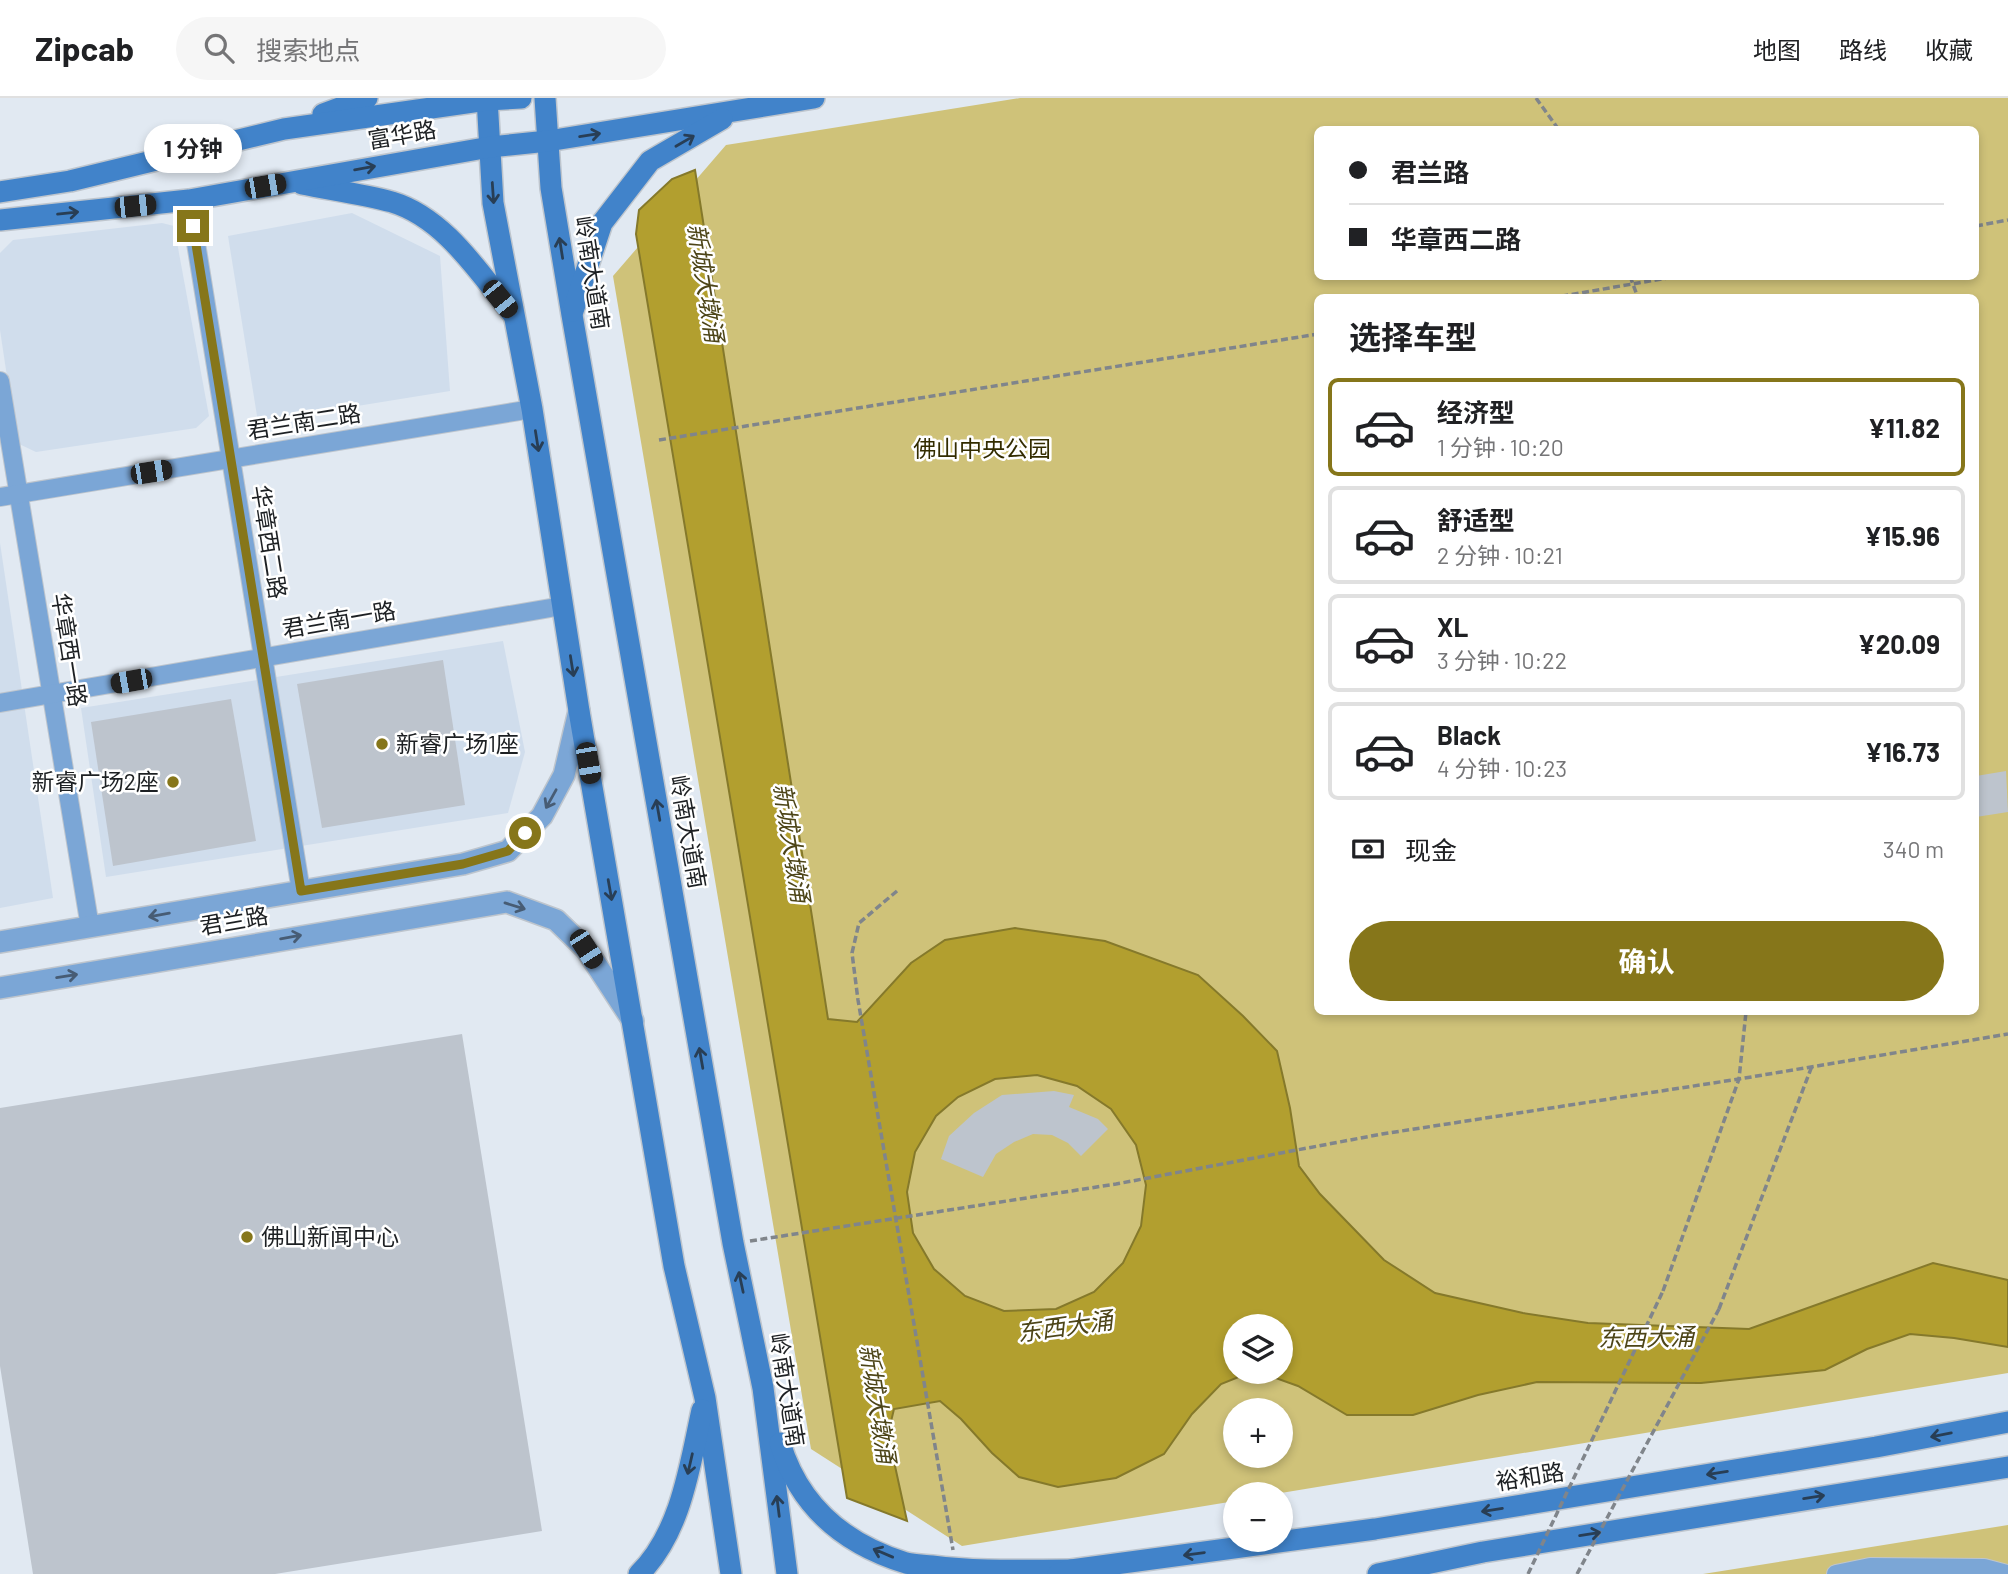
<!DOCTYPE html>
<html lang="zh">
<head>
<meta charset="utf-8">
<style>
  :root { --surface:#fff; --page:#f6f6f6; --text:#202124; --muted:#757577; --line:#e0e0e0; --accent:#86761a }
  body { margin:0; font-family:Barlow,"Noto Sans SC",sans-serif; background:var(--page); color:var(--text); height:100vh; display:flex; flex-direction:column; font-size:26px; white-space:nowrap }
  * { box-sizing:border-box; margin:0 }
  p { font-size:23px; color:var(--muted) }
  .icon { flex:none; width:38px; height:38px; fill:none; stroke:currentColor; stroke-width:2; stroke-linecap:round; stroke-linejoin:round }
  .map { position:relative; flex:1; overflow:hidden }
  .side { position:absolute; left:1314px; top:196px; width:665px; height:721px; display:flex; flex-direction:column; background:var(--surface); border-radius:10px; box-shadow:0 4px 10px #0003 }
  .side>* { flex:none }
  .hud { position:absolute; left:1314px; top:28px; width:665px; height:154px; border-radius:10px; box-shadow:0 4px 10px #0003; display:grid; align-content:center; height:154px; padding:0 35px; background:var(--surface) }
  .buttons { position:absolute; left:1223px; top:1216px; display:grid; gap:14px }
  .buttons a { display:grid; place-items:center; width:70px; height:70px; border-radius:50%; background:var(--surface); box-shadow:0 4px 10px #0003; font-size:35px }
  .end { position:absolute; width:32px; height:32px; margin:-16px; border:9px solid #86761a; background:#fff; box-shadow:0 0 0 4px #fff }
  .from { border-radius:50% }
  .bubble { position:absolute; height:49px; border-radius:24px; background:var(--surface); box-shadow:0 4px 10px #0003; font-size:23px; font-weight:700; line-height:49px; text-align:center }
  .car { position:absolute; width:21px; height:42px; margin:-21px -10px; border-radius:9px; box-shadow:0 0 5px 2px #0007; background:linear-gradient(#222 24%,#8ab4d8 0 40%,#222 0 76%,#8ab4d8 0 86%,#222 0) }
  .hud b { display:flex; align-items:center; gap:24px; height:66px; font-size:26px }
  .hud b+b { border-top:2px solid var(--line) }
  .hud i { width:18px; height:18px; background:var(--text) }
  ul { padding:0; list-style:none }
  li { display:flex; align-items:center; gap:21px; height:98px; margin:0 14px 10px; padding:0 21px; border:4px solid var(--line); border-radius:10px }
  li div { flex:1 }
  li b { display:block; font-size:26px }
  li em { font-style:normal; font-weight:700 }
  li.on { border-color:var(--accent) }
  li>.icon { width:63px; height:63px; stroke-width:1.5 }
  h2 { padding:0 35px; font-size:32px; line-height:84px }
  .pay { display:flex; align-items:center; gap:18px; height:77px; padding:0 35px; font-size:26px }
  .pay p { margin-inline-start:auto }
  .button { display:flex; gap:14px; margin-top:auto; padding:14px 35px }
  .button a { flex:1; height:80px; border-radius:42px; background:var(--accent); color:#fff; font-size:28px; font-weight:700; line-height:80px; text-align:center }
  header { display:flex; align-items:center; gap:42px; box-sizing:border-box; height:98px; padding:0 35px; background:var(--surface); border-bottom:2px solid var(--line) }
  header strong { font-size:33px }
  nav { display:flex; gap:38px; margin-inline-start:auto; font-size:24px }
  .search { width:490px; height:63px; background:var(--page); display:flex; align-items:center; gap:18px; box-sizing:border-box; padding:0 24px; border-radius:38px; color:var(--muted); font-size:26px }
  .map>svg:first-child { display:block }
</style>
</head>
<body>
<header>
<strong>Zipcab</strong>
<div class="search"><svg class="icon" aria-label="search" viewBox="0 0 24 24"><circle cx="10" cy="10" r="6"/><path d="M15 15l6 6"/></svg>搜索地点</div>
<nav><a>地图</a><a>路线</a><a>收藏</a></nav>
</header>
<div class="map">
<svg width="2008" height="1476" viewBox="0 0 2008 1476">
  <rect width="100%" height="100%" fill="#e1e9f2"/>
  <g fill="#d0ddec">
    <path d="M352,115L440,158L450,293L258,324L228,138Z"/>
    <path d="M162,125L174,128L209,318L196,330L36,354L17,345L0,232V155L13,142Z"/>
    <path d="M0,445L53,800L0,810Z"/>
    <path d="M503,543L525,654L508,715L106,779L81,610Z"/>
  </g>
  <g fill="#cfc279" fill-rule="evenodd">
    <path d="M1020,0H2008V1275L1275,1396H1236L1235,1403L962,1448L811,1351L613,178L726,47ZM1318,32H1976V178H1318ZM1318,200H1976V914H1318ZM1236,1228H1281V1274H1236ZM1236,1312H1281V1358H1236Z"/>
    <path d="M2008,1427V1476H1703Z"/>
  </g>
  <path fill="#b29f2f" stroke="#85792b" stroke-width="2" fill-rule="evenodd" d="M695,72L828,921L857,924L911,865L945,842L1015,830L1105,843L1198,877L1243,918L1277,953L1290,1010L1299,1068L1320,1096L1384,1162L1435,1195L1523,1215L1588,1225L1749,1231L1933,1165L2008,1182V1249L1954,1240L1910,1236L1867,1251L1825,1272L1701,1285L1537,1284L1478,1297L1413,1317H1347L1298,1288L1259,1274H1281V1228H1236V1274H1251L1221,1286L1192,1316L1164,1356L1116,1380L1058,1389L1019,1379L992,1355L961,1321L940,1303L894,1311L888,1336L907,1423L847,1400L636,136L639,112L672,81ZM1037,977L1077,988L1111,1011L1136,1047L1146,1087L1141,1128L1123,1165L1094,1194L1056,1211L1004,1213L965,1198L934,1171L913,1135L907,1094L915,1054L936,1018L958,999L995,981Z"/>
  <g fill="#bdc4cd">
    <path d="M443,562L465,707L322,730L297,586Z"/>
    <path d="M231,601L256,743L113,768L91,624Z"/>
    <path d="M2006,673L2008,714L1976,719V678Z"/>
    <path d="M462,936L542,1433L275,1476H33L0,1268V1010Z"/>
    <path d="M1054,993L1074,997L1069,1009L1098,1021L1108,1031L1081,1058L1068,1045L1052,1037L1033,1036L1014,1044L996,1056L983,1079L941,1061L949,1038L974,1015L1002,997Z"/>
  </g>
  <g fill="none" stroke-linecap="round" stroke-linejoin="round">
    <defs>
      <g id="minor">
        <path d="M189,102L301,793"/>
        <path d="M0,283L90,829"/>
        <path d="M0,399L532,311"/>
        <path d="M0,605L562,508"/>
        <path d="M1836,1476L1870,1469L1984,1470L2007,1476"/>
      </g>
      <g id="tertiary">
        <path d="M0,844L463,766L508,753L542,718L564,677L579,613"/>
        <path d="M0,890L507,804L556,822L586,851L633,923"/>
      </g>
      <g id="secondary">
        <path d="M487,0L493,105L532,311L579,613L674,1168L705,1300L731,1476"/>
        <path d="M545,0L551,90L572,217L733,1145L763,1290L787,1476"/>
        <path d="M323,16L367,0"/>
        <path d="M302,86C332,92 363,96 392,104C445,120 479,175 513,216"/>
        <path d="M0,94L70,83L284,31L487,2L521,0"/>
        <path d="M0,122L189,102L490,49L548,43L814,0"/>
        <path d="M573,213L602,125L650,63L722,21"/>
        <path d="M780,1345C799,1408 844,1446 906,1465C914,1467 924,1467 932,1468C978,1474 1025,1472 1071,1472"/>
        <path d="M639,1476C681,1435 690,1367 702,1312"/>
        <path d="M1058,1476L1071,1472L1375,1431L1876,1349L2008,1324"/>
        <path d="M1378,1476L1483,1454L2008,1369"/>
      </g>
    </defs>
    <use href="#minor" stroke="#bec5cd" stroke-width="20"/>
    <use href="#tertiary" stroke="#bec5cd" stroke-width="24"/>
    <use href="#secondary" stroke="#bec5cd" stroke-width="24"/>
    <g stroke="#80858b" stroke-width="3.5" stroke-dasharray="7 3.5" stroke-linecap="butt">
      <path d="M1536,0L1559,32"/>
      <path d="M1976,128L2008,122"/>
      <path d="M1630,178L1638,200"/>
      <path d="M1551,200L1679,178"/>
      <path d="M659,342L1318,236"/>
      <path d="M897,793L859,825L852,855L858,902L953,1452"/>
      <path d="M750,1143L1116,1086L1382,1036L1739,981L2008,936"/>
      <path d="M1663,1193L1739,981L1746,914"/>
      <path d="M1719,1211L1812,968"/>
    </g>
    <use href="#minor" stroke="#7ba6d6" stroke-width="18"/>
    <use href="#tertiary" stroke="#7ba6d6" stroke-width="21"/>
    <use href="#secondary" stroke="#4183ca" stroke-width="21"/>
    <g stroke="#80858b" stroke-width="3.5" stroke-dasharray="7 3.5" stroke-linecap="butt">
      <path d="M1528,1476L1663,1193"/>
      <path d="M1577,1476L1719,1211"/>
    </g>
  </g>
  <defs><path id="oneway-shaft" d="M-6 0H5M1.5-3L5.5 0L1.5 3" fill="none" stroke-width="1.6" stroke-linecap="round" stroke-linejoin="round" transform="scale(1.75)"/></defs>
  <g stroke="#283e55">
    <use href="#oneway-shaft" transform="translate(590 37) rotate(-9)"/>
    <use href="#oneway-shaft" transform="translate(685 43) rotate(-30)"/>
    <use href="#oneway-shaft" transform="translate(365 70) rotate(-10)"/>
    <use href="#oneway-shaft" transform="translate(493 95) rotate(86)"/>
    <use href="#oneway-shaft" transform="translate(68 115) rotate(-6)"/>
    <use href="#oneway-shaft" transform="translate(561 150) rotate(-99)"/>
    <use href="#oneway-shaft" transform="translate(537 343) rotate(81)"/>
    <use href="#oneway-shaft" transform="translate(572 568) rotate(81)"/>
    <use href="#oneway-shaft" transform="translate(658 712) rotate(-100)"/>
    <use href="#oneway-shaft" transform="translate(610 792) rotate(80)"/>
    <use href="#oneway-shaft" transform="translate(701 960) rotate(-100)"/>
    <use href="#oneway-shaft" transform="translate(741 1184) rotate(-102)"/>
    <use href="#oneway-shaft" transform="translate(1941 1337) rotate(169)"/>
    <use href="#oneway-shaft" transform="translate(690 1366) rotate(103)"/>
    <use href="#oneway-shaft" transform="translate(1717 1375) rotate(171)"/>
    <use href="#oneway-shaft" transform="translate(1814 1399) rotate(-9)"/>
    <use href="#oneway-shaft" transform="translate(778 1408) rotate(-97)"/>
    <use href="#oneway-shaft" transform="translate(1492 1412) rotate(171)"/>
    <use href="#oneway-shaft" transform="translate(1590 1436) rotate(-9)"/>
    <use href="#oneway-shaft" transform="translate(883 1455) rotate(-157)"/>
    <use href="#oneway-shaft" transform="translate(1194 1456) rotate(172)"/>
  </g>
  <g stroke="#475c74">
    <use href="#oneway-shaft" transform="translate(551 701) rotate(119)"/>
    <use href="#oneway-shaft" transform="translate(515 808) rotate(17)"/>
    <use href="#oneway-shaft" transform="translate(159 817) rotate(170)"/>
    <use href="#oneway-shaft" transform="translate(291 839) rotate(-10)"/>
    <use href="#oneway-shaft" transform="translate(67 878) rotate(-9)"/>
  </g>
  <g fill="none" stroke-linecap="round" stroke-linejoin="round">
    <path stroke="#86761a" stroke-width="9" d="M193,128L301,793L463,766L508,753L525,735"/>
  </g>
  <g fill="#86761a" stroke="#fff" stroke-width="2.5">
    <circle cx="382" cy="646" r="7"/>
    <circle cx="173" cy="684" r="7"/>
    <circle cx="247" cy="1139" r="7"/>
  </g>
  <g text-anchor="middle" stroke-width="5" stroke-linejoin="round" paint-order="stroke">
    <g font-size="23" fill="#1d2023" stroke="#fff">
      <text transform="translate(402 37) rotate(-10)" y="8">富华路</text>
      <text transform="translate(592 175) rotate(81)" y="8">岭南大道南</text>
      <text transform="translate(304 324) rotate(-9)" y="8">君兰南二路</text>
      <text transform="translate(269 444) rotate(81)" y="8">华章西二路</text>
      <text transform="translate(339 522) rotate(-10)" y="8">君兰南一路</text>
      <text transform="translate(69 552) rotate(81)" y="8">华章西一路</text>
      <text transform="translate(688 734) rotate(80)" y="8">岭南大道南</text>
      <text transform="translate(234 823) rotate(-10)" y="8">君兰路</text>
      <text transform="translate(787 1292) rotate(81)" y="8">岭南大道南</text>
      <text transform="translate(1530 1379) rotate(-9)" y="8">裕和路</text>
    </g>
    <g font-size="23" fill="#332c00" stroke="#fff">
      <text x="982" y="359">佛山中央公园</text>
    </g>
    <g font-size="23" fill="#1d2023" stroke="#fff" text-anchor="start">
      <text x="396" y="654">新睿广场1座</text>
      <text x="159" y="692" text-anchor="end">新睿广场2座</text>
      <text x="261" y="1147">佛山新闻中心</text>
    </g>
    <g font-size="24" font-style="italic" fill="#4d4518" stroke="#fff">
      <text transform="translate(705 185) rotate(81)" y="8">新城大墩涌</text>
      <text transform="translate(791 745) rotate(81)" y="8">新城大墩涌</text>
      <text transform="translate(1065 1229) rotate(-8)" y="8">东西大涌</text>
      <text transform="translate(1646 1240) rotate(-1)" y="8">东西大涌</text>
      <text transform="translate(877 1306) rotate(81)" y="8">新城大墩涌</text>
    </g>
  </g>
</svg>
<div class="buttons">
<a><svg class="icon" aria-label="layers" viewBox="0 0 24 24"><path d="M12 4l9 5-9 5-9-5zM3 14l9 5 9-5"/></svg></a>
<a>+</a>
<a>−</a>
</div>
<i class="end from" style="left:525px;top:735px"></i>
<i class="end" style="left:193px;top:128px"></i>
<div class="bubble" style="left:144px;top:26px;width:98px">1 分钟</div>
<i class="car" style="left:265px;top:88px;rotate:80deg"></i>
<i class="car" style="left:135px;top:108px;rotate:84deg"></i>
<i class="car" style="left:500px;top:201px;rotate:141deg"></i>
<i class="car" style="left:151px;top:374px;rotate:81deg"></i>
<i class="car" style="left:131px;top:583px;rotate:260deg"></i>
<i class="car" style="left:588px;top:665px;rotate:170deg"></i>
<i class="car" style="left:586px;top:851px;rotate:147deg"></i>
<div class="hud">
<b><i class="from"></i>君兰路</b>
<b><i></i>华章西二路</b>
</div>
<section class="side">
<h2>选择车型</h2>
<ul>
<li class="on"><svg class="icon" aria-label="car" viewBox="0 0 24 24"><path d="M5 17H2v-5l4-1 3-4h7l3 4 3 1v5h-3M9 17h6M6 11h13"/><circle cx="7" cy="17" r="2"/><circle cx="17" cy="17" r="2"/></svg><div><b>经济型</b><p>1 分钟 · 10:20</p></div><em>¥11.82</em></li>
<li><svg class="icon" aria-label="car" viewBox="0 0 24 24"><path d="M5 17H2v-5l4-1 3-4h7l3 4 3 1v5h-3M9 17h6M6 11h13"/><circle cx="7" cy="17" r="2"/><circle cx="17" cy="17" r="2"/></svg><div><b>舒适型</b><p>2 分钟 · 10:21</p></div><em>¥15.96</em></li>
<li><svg class="icon" aria-label="car" viewBox="0 0 24 24"><path d="M5 17H2v-5l4-1 3-4h7l3 4 3 1v5h-3M9 17h6M6 11h13"/><circle cx="7" cy="17" r="2"/><circle cx="17" cy="17" r="2"/></svg><div><b>XL</b><p>3 分钟 · 10:22</p></div><em>¥20.09</em></li>
<li><svg class="icon" aria-label="car" viewBox="0 0 24 24"><path d="M5 17H2v-5l4-1 3-4h7l3 4 3 1v5h-3M9 17h6M6 11h13"/><circle cx="7" cy="17" r="2"/><circle cx="17" cy="17" r="2"/></svg><div><b>Black</b><p>4 分钟 · 10:23</p></div><em>¥16.73</em></li>
</ul>
<div class="pay"><svg class="icon" aria-label="cash" viewBox="0 0 24 24"><path d="M3 7h18v10H3z"/><circle cx="12" cy="12" r="2"/></svg>现金<p>340 m</p></div>
<div class="button"><a>确认</a></div>
</section>
</div>
</body>
</html>
